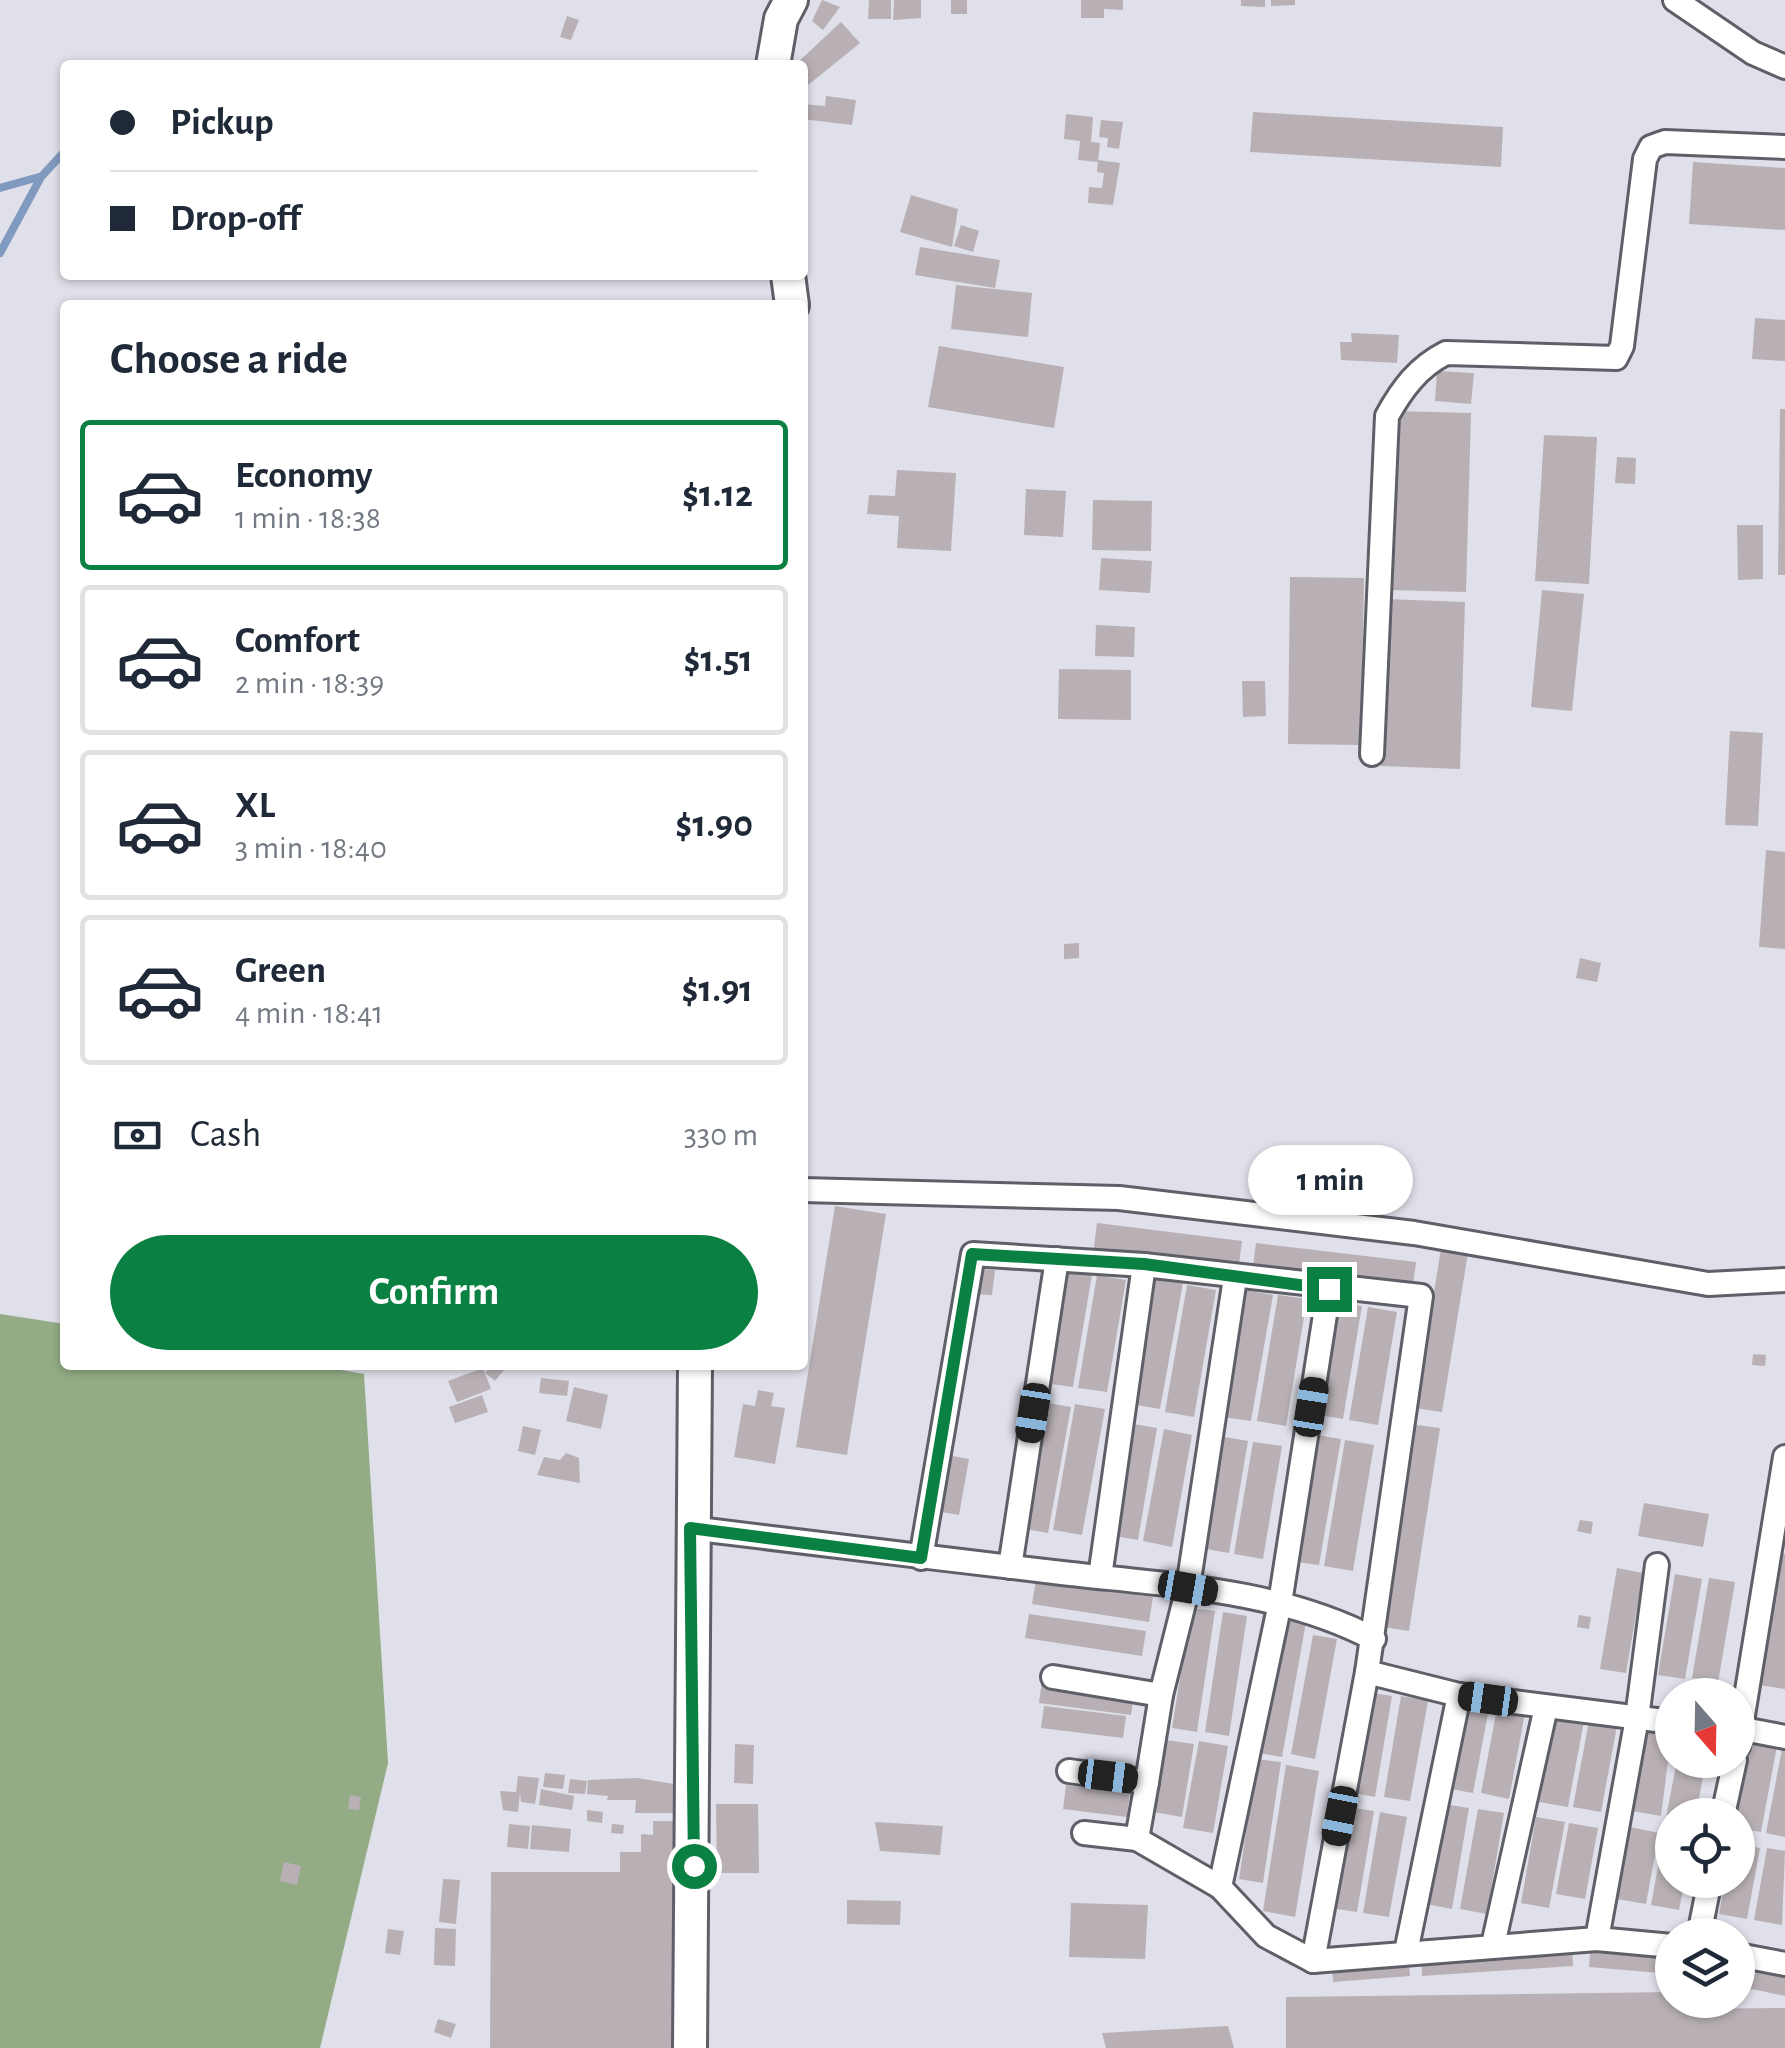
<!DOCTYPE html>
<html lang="en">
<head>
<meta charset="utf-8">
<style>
  :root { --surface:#fff; --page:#f6f6f7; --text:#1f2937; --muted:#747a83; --line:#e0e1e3; --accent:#0b8043 }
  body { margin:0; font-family:"Alegreya Sans",sans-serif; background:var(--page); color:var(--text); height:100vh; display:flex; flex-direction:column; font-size:38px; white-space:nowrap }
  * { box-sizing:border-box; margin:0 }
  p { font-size:32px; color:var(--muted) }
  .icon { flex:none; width:55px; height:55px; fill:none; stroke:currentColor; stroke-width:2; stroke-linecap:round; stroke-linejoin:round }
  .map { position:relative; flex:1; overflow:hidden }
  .side { position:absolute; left:60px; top:300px; width:748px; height:1070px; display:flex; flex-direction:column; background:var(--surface); border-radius:10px; box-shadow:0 2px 8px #0004 }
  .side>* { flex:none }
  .top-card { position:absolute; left:60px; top:60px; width:748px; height:220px; border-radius:10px; box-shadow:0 2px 8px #0004; display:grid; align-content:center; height:220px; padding:0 50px; background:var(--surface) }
  .needle { width:65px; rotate:160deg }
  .buttons { position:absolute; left:1655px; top:1678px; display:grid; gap:20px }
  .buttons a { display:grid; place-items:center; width:100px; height:100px; border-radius:50%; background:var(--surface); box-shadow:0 2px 8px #0004; font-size:50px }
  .end { position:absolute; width:45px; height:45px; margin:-22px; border:12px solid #0b8043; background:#fff; box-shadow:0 0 0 5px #fff }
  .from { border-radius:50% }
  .bubble { position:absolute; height:70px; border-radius:35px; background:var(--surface); box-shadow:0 2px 8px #0004; font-size:32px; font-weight:700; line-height:70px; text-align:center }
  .car { position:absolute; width:30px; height:60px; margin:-30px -15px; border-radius:12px; box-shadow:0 0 8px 2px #0007; background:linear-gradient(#222 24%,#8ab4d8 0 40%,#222 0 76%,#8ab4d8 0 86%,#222 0) }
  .top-card b { display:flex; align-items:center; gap:35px; height:95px; font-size:38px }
  .top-card b+b { border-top:2px solid var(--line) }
  .top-card i { width:25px; height:25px; background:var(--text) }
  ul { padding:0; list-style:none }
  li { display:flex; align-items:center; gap:30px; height:150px; margin:0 20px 15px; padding:0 30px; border:5px solid var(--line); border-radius:10px }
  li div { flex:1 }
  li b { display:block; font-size:38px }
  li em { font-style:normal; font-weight:700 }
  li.active { border-color:var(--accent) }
  li>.icon { width:90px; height:90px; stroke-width:1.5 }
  h2 { padding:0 50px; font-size:45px; line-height:120px }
  .pay { display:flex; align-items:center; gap:25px; height:110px; padding:0 50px; font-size:38px }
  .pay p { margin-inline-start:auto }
  .cta { display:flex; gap:20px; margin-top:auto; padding:20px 50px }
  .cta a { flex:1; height:115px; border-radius:60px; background:var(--accent); color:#fff; font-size:40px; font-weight:700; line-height:115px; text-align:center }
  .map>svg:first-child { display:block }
</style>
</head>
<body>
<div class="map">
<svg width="1785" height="2048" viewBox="0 0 1785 2048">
  <rect width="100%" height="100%" fill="#dfe0e9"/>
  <path fill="#93ac85" d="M0,1314L65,1324V1365H312L364,1374L388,1763L320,2048H0Z"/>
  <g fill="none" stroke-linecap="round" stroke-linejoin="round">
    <g stroke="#819bc0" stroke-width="8">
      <path d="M0,188L39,177"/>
      <path d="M0,253L41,177L65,151"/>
    </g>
  </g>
  <g fill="#b8b0b5">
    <path d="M822,0L840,7L823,30L812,21Z"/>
    <path d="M869,0H891V19H868Z"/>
    <path d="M894,0H921V18L893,20Z"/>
    <rect x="951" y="0" width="16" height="14"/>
    <path d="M1081,0H1123V10L1104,9V18H1081Z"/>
    <path d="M1241,0H1265V7L1241,6Z"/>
    <path d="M1271,0H1295V5L1271,6Z"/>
    <path d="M567,16L579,20L571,40L560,37Z"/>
    <path d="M841,22L860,43L802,90V65H795Z"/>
    <path d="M826,96L856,100L852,125L802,119V104L825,106Z"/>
    <path d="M1253,112L1503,127L1501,167L1250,152Z"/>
    <path d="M1066,114L1093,117L1091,142L1100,143L1098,162L1078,160L1080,141L1064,139Z"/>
    <path d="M1101,120L1123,122L1119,149L1107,147L1108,138L1099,137Z"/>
    <path d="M1098,160L1120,163L1113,205L1088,203L1089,187L1102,188L1104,173L1097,172Z"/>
    <path d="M1693,162L1785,168V230L1689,224Z"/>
    <path d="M911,195L958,209L952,247L900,232Z"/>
    <path d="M961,225L979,231L973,252L954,246Z"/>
    <path d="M920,247L1000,260L995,288L915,275Z"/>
    <path d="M956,285L1032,293L1028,337L951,329Z"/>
    <path d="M1755,318L1785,320V361L1752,359Z"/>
    <path d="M1351,333L1399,335L1397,363L1341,360L1340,342H1352Z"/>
    <path d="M939,346L1064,367L1054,428L928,407Z"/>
    <path d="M1437,371L1474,373L1471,404L1435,401Z"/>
    <path d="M1780,409H1785V575H1778Z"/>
    <path d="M1395,411L1471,413L1466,592L1390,590Z"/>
    <path d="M1544,435L1597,437L1589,584L1535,581Z"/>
    <path d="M1617,457L1636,458L1635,484L1615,483Z"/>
    <path d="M897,470L956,473L951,551L897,548L899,516L867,514L869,495L895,496Z"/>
    <path d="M1026,489L1066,491L1063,537L1024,535Z"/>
    <path d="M1093,500L1152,501L1151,551L1092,550Z"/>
    <path d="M1737,525H1763V579L1738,580Z"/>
    <path d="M1101,558L1152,561L1150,593L1099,590Z"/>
    <path d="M1290,577L1364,578L1361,745L1288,744Z"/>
    <path d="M1542,590L1584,594L1572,711L1531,707Z"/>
    <path d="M1386,599L1465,602L1460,769L1381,766Z"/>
    <path d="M1096,625L1135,627L1134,657L1095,656Z"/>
    <path d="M1059,669L1131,670V720L1058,719Z"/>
    <path d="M1242,681H1265L1266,716L1243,717Z"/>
    <path d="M1730,731L1763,733L1758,826L1725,825Z"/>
    <path d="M1766,850L1785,852V949L1759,947Z"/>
    <path d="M1079,943V958L1064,959V944Z"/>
    <path d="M1580,958L1601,963L1597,982L1576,978Z"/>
    <path d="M1379,1178L1391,1180L1389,1191L1376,1189Z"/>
    <path d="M835,1206L886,1214L847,1455L796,1447Z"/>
    <path d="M1097,1223L1242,1241L1238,1272L1093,1255Z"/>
    <path d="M1256,1243L1416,1262L1412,1293L1252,1274Z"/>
    <path d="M1441,1249L1468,1253L1442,1412L1415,1408Z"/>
    <path d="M976,1269L995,1270L992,1295L974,1294Z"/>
    <path d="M1063,1270L1092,1275L1073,1387L1044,1383Z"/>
    <path d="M1097,1275L1126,1280L1107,1392L1078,1388Z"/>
    <path d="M1154,1278L1183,1283L1160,1409L1131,1404Z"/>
    <path d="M1187,1285L1216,1290L1194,1417L1165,1412Z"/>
    <path d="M1244,1290L1273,1295L1251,1421L1222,1417Z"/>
    <path d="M1278,1295L1307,1299L1286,1426L1257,1421Z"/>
    <path d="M1333,1301L1362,1306L1343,1419L1314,1414Z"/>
    <path d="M1368,1307L1397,1312L1378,1425L1349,1420Z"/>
    <path d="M1753,1354L1766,1355L1765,1366L1752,1365Z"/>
    <path d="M491,1365H508L495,1381L485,1373L491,1389L457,1402L448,1381L483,1368L485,1373Z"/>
    <path d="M541,1378L569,1381L567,1396L539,1393Z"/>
    <path d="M574,1387L608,1395L601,1429L566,1421Z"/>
    <path d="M758,1390L774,1393L771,1406L785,1408L775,1464L734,1457L743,1404L755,1406Z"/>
    <path d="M482,1395L488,1412L455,1423L449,1407Z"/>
    <path d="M1042,1402L1071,1407L1048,1533L1019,1528Z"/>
    <path d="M1075,1404L1105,1409L1082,1535L1053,1530Z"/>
    <path d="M1128,1423L1157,1428L1138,1540L1108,1535Z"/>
    <path d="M1409,1424L1440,1428L1409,1631L1377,1626Z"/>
    <path d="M523,1426L541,1430L535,1455L518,1451Z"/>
    <path d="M1164,1429L1192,1435L1172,1547L1143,1541Z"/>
    <path d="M1311,1434L1341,1439L1319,1565L1290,1561Z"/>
    <path d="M1219,1436L1248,1441L1229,1553L1200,1548Z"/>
    <path d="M1345,1440L1374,1445L1353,1571L1324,1566Z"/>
    <path d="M1253,1442L1282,1446L1263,1559L1234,1554Z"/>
    <path d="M566,1453L579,1458L580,1483L537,1475L544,1457L560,1460Z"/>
    <path d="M941,1454L969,1459L959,1515L930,1510Z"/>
    <path d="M1644,1503L1709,1514L1703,1547L1638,1536Z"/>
    <path d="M1580,1520L1593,1522L1591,1534L1577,1531Z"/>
    <path d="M1775,1553L1785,1554V1689L1753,1684Z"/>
    <path d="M1617,1568L1643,1573L1626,1673L1600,1669Z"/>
    <path d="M1675,1574L1702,1579L1685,1679L1658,1675Z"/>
    <path d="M1709,1578L1735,1582L1718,1683L1692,1678Z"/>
    <path d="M1036,1579L1153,1597L1149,1622L1032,1604Z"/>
    <path d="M1191,1608L1215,1611L1197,1732L1172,1728Z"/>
    <path d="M1223,1612L1247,1616L1229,1736L1205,1732Z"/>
    <path d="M1029,1614L1146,1631L1142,1656L1025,1638Z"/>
    <path d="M1579,1615L1591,1617L1589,1629L1577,1627Z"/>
    <path d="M1282,1618L1306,1622L1282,1757L1258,1753Z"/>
    <path d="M1313,1635L1337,1639L1315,1759L1291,1754Z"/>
    <path d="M1042,1680L1134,1692L1131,1715L1039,1703Z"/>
    <path d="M1366,1692L1392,1696L1375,1797L1349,1792Z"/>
    <path d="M1401,1696L1428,1701L1410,1801L1384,1797Z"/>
    <path d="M1461,1703L1489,1708L1473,1793L1445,1788Z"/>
    <path d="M1044,1706L1126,1716L1123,1738L1041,1728Z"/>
    <path d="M1497,1708L1525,1713L1509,1799L1481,1793Z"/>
    <path d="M1555,1716L1584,1721L1568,1807L1539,1802Z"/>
    <path d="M1589,1721L1617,1726L1601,1812L1573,1807Z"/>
    <path d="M1649,1725L1672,1730L1661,1816L1632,1811Z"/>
    <path d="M1165,1740L1194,1744L1182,1817L1154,1812Z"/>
    <path d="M1199,1741L1228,1746L1213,1833L1183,1828Z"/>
    <path d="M1748,1741L1777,1746L1761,1832L1738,1828L1735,1815Z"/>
    <path d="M735,1744L754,1745L753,1784L734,1783Z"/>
    <path d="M1783,1744H1785V1837L1766,1833Z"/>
    <path d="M1257,1759L1281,1762L1263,1883L1239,1879Z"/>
    <path d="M1677,1760H1706L1696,1815H1672V1819L1666,1818Z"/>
    <path d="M1286,1765L1319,1771L1295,1917L1263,1911Z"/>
    <path d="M545,1773L565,1775L563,1789L543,1787Z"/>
    <path d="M518,1776L539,1778L535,1804L521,1802L520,1792L518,1812L503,1810L500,1791L516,1792Z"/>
    <path d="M637,1778L680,1785L679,1813H635L636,1800H607L608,1796L587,1794L588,1780Z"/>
    <path d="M570,1779L587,1781L585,1794L568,1793Z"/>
    <path d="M1066,1785L1130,1793L1127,1817L1063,1809Z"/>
    <path d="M541,1789L574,1796L572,1810L539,1805Z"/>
    <path d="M350,1795L361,1797L359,1810L348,1809Z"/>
    <path d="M716,1804H758L759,1873H717Z"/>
    <path d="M1443,1804L1469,1808L1452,1909L1426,1904Z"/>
    <path d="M1347,1807L1374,1811L1357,1912L1330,1908Z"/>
    <path d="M1478,1809L1504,1813L1487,1914L1460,1909Z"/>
    <path d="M587,1810L603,1812L602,1823L587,1821Z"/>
    <path d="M1380,1812L1407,1817L1389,1917L1363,1913Z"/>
    <path d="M1536,1817L1565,1822L1549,1908L1521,1903Z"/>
    <path d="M653,1821H680V1852H672V1873H676L675,2048H490L491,1872H620V1852H641V1834L653,1835Z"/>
    <path d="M875,1822L943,1826L940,1855L880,1851Z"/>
    <path d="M1569,1823L1598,1828L1585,1899L1556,1894Z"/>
    <path d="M509,1824L530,1826L528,1849L507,1847Z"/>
    <path d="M612,1824L624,1825L623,1834L611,1833Z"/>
    <path d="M532,1825L571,1829L569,1852L530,1849Z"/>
    <path d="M1630,1827L1659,1833L1646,1904L1617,1899Z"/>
    <path d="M1664,1834L1672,1836V1880H1685L1679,1910L1651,1905Z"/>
    <path d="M1738,1844L1760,1848L1747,1919L1719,1914L1725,1880H1738Z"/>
    <path d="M1767,1848L1785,1851L1782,1925L1754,1920Z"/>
    <path d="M284,1862L301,1866L297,1885L280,1881Z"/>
    <path d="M443,1879L460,1880L456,1924L439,1922Z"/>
    <path d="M847,1900L901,1901L900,1925L847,1924Z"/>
    <path d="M1071,1903L1148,1905L1145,1959L1069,1957Z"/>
    <path d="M435,1928L456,1929L455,1966L434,1965Z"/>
    <path d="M388,1929L404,1931L400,1955L385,1953Z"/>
    <path d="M1591,1941L1672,1947V1974L1589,1967Z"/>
    <path d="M1572,1942L1573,1966L1422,1976L1421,1951Z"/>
    <path d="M1408,1953L1410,1976L1333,1982L1332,1959Z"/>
    <path d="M1738,1959L1785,1969V1996L1738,1986Z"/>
    <path d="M1672,1992V2000H1690V2009L1785,2008V2048H1286V1997Z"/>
    <path d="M438,2019L456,2024L451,2038L434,2032Z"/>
    <path d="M1228,2026L1234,2048H1106L1102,2033Z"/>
  </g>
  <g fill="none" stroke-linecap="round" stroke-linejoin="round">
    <defs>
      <g id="street">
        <path d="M1675,0L1753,53L1785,67"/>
        <path d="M1372,754L1387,416C1402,389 1418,367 1446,353L1616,358L1622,346L1645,159L1651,147L1665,142L1785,147"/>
        <path d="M802,1190L1119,1198L1414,1233L1708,1284L1785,1280"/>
        <path d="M690,1528C814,1544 938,1558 1062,1573C1167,1585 1279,1589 1374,1639"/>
        <path d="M921,1558L973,1254L1144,1265L1421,1296L1367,1672L1459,1695L1672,1722"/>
        <path d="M1010,1567L1057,1259"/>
        <path d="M1100,1577L1144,1265"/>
        <path d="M1053,1677L1161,1695L1188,1587L1235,1278"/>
        <path d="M1738,1728L1785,1737"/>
        <path d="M1738,1746L1785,1457"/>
        <path d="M1069,1771L1147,1782L1161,1695"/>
        <path d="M1723,1815L1735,1760"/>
        <path d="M1084,1833L1137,1839L1147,1782"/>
        <path d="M1137,1839L1220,1887L1266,1936L1313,1961L1597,1939L1672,1946"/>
        <path d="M1220,1887L1280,1603L1329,1289"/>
        <path d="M1699,1935L1710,1880"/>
        <path d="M1597,1939L1637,1718L1657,1565"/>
        <path d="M1493,1945L1546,1707"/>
        <path d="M1406,1952L1459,1695"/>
        <path d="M1738,1955L1785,1964"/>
        <path d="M1313,1961L1367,1672"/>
      </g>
      <g id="secondary">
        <path d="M773,65L781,19L791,0"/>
        <path d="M788,275L792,305"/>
        <path d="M690,2048L695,1365"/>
      </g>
    </defs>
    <use href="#street" stroke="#5e5f67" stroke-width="28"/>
    <use href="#secondary" stroke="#5e5f67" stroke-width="38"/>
    <use href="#street" stroke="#fff" stroke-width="22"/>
    <use href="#secondary" stroke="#fff" stroke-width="32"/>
  </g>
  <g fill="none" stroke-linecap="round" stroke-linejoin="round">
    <path stroke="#0b8043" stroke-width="12" d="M694,1866L690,1528L921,1558L972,1254L1144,1264L1329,1289"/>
  </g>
</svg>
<div class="buttons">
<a><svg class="needle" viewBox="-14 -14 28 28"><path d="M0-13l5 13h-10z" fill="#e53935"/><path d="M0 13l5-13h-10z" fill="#747a83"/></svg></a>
<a><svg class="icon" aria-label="locate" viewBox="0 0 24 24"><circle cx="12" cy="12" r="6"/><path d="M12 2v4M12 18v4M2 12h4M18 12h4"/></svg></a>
<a><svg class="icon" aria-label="layers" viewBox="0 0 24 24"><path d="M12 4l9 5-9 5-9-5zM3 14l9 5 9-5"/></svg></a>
</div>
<i class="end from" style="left:694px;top:1866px"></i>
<i class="end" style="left:1329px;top:1289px"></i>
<div class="bubble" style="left:1248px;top:1145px;width:165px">1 min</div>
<i class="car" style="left:1311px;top:1407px;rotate:9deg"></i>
<i class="car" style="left:1033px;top:1413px;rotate:189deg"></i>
<i class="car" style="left:1188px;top:1588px;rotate:100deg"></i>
<i class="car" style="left:1488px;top:1699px;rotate:278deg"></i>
<i class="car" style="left:1108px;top:1776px;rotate:97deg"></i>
<i class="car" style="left:1340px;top:1816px;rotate:191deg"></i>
<div class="top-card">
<b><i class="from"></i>Pickup</b>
<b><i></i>Drop-off</b>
</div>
<section class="side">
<h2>Choose a ride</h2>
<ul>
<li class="active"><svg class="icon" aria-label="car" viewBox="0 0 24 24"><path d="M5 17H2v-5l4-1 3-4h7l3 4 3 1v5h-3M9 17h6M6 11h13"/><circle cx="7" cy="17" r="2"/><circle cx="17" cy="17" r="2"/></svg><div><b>Economy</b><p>1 min · 18:38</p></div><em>$1.12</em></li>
<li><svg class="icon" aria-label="car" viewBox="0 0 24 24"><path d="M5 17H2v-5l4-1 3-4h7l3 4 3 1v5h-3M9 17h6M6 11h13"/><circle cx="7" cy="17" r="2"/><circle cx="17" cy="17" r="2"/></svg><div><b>Comfort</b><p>2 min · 18:39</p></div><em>$1.51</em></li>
<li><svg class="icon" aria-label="car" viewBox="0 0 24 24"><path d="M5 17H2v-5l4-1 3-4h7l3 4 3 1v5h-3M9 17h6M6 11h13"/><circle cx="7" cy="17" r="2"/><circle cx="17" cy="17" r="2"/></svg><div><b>XL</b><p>3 min · 18:40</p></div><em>$1.90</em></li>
<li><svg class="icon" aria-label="car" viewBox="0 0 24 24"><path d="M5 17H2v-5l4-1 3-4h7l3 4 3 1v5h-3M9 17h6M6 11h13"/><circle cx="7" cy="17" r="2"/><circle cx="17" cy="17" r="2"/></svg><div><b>Green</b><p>4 min · 18:41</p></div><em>$1.91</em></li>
</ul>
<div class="pay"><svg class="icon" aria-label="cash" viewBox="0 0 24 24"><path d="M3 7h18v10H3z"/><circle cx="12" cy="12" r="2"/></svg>Cash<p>330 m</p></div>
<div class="cta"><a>Confirm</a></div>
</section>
</div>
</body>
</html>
